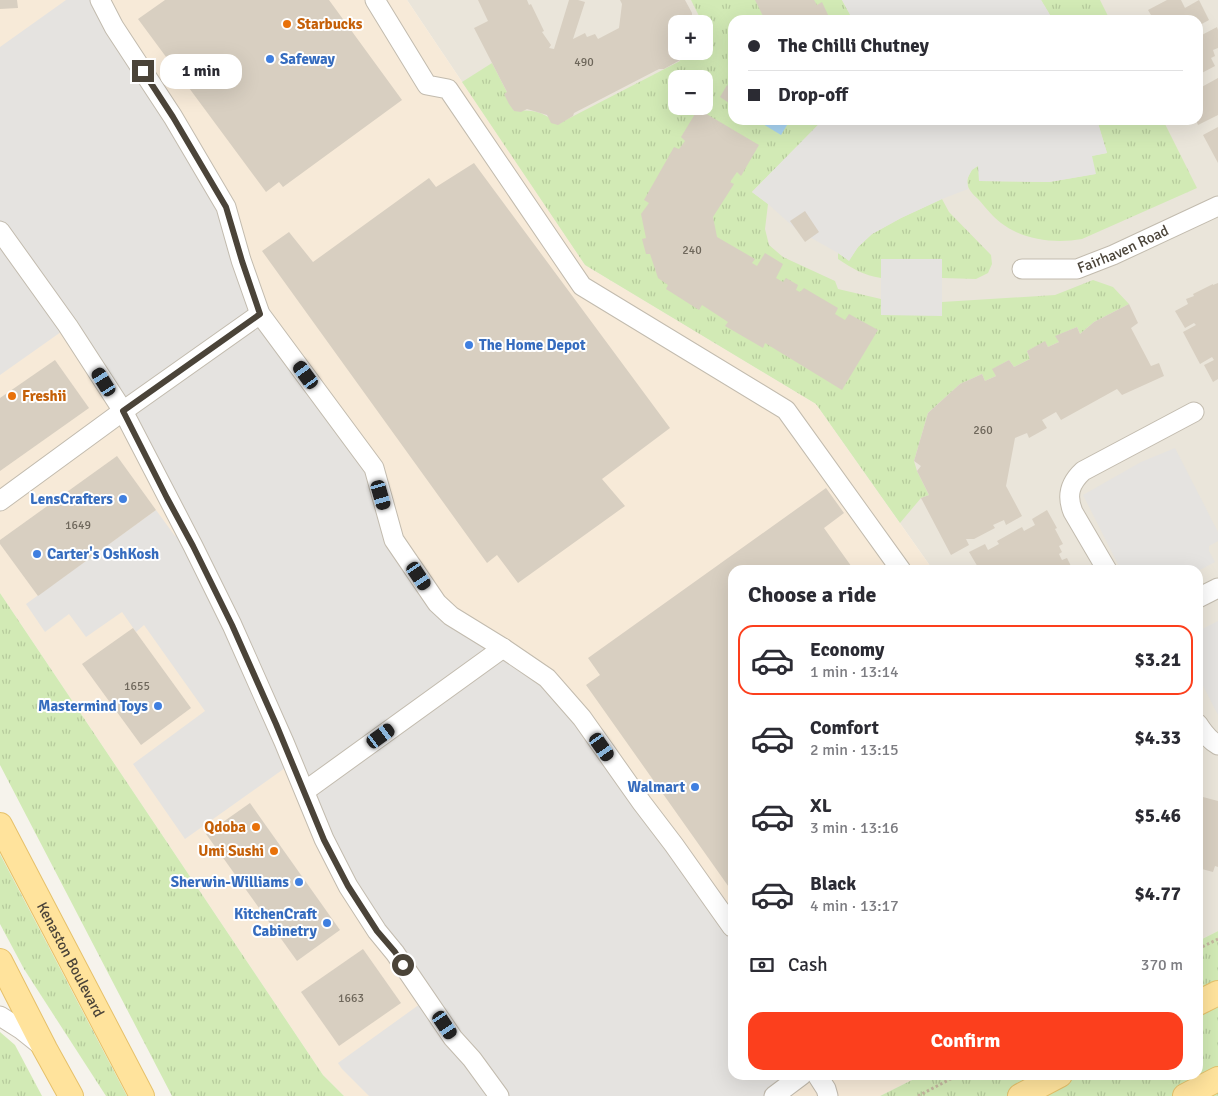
<!DOCTYPE html>
<html lang="en">
<head>
<meta charset="utf-8">
<style>
  :root { --surface:#fff; --page:#f2f2f3; --text:#2b2b33; --muted:#7c7c81; --line:#e1e1e2; --accent:#fc3f1d }
  body { margin:0; font-family:Signika,sans-serif; background:var(--page); color:var(--text); height:100vh; display:flex; flex-direction:column; font-size:19px; white-space:nowrap }
  * { box-sizing:border-box; margin:0 }
  p { font-size:16px; color:var(--muted) }
  .icon { flex:none; width:28px; height:28px; fill:none; stroke:currentColor; stroke-width:2; stroke-linecap:round; stroke-linejoin:round }
  .map { position:relative; flex:1; overflow:hidden }
  .side { position:absolute; left:728px; top:565px; width:475px; height:515px; display:flex; flex-direction:column; background:var(--surface); border-radius:15px; box-shadow:0 5px 20px #0002 }
  .side>* { flex:none }
  .top-card { position:absolute; left:728px; top:15px; width:475px; height:110px; border-radius:15px; box-shadow:0 5px 20px #0002; display:grid; align-content:center; height:110px; padding:0 20px; background:var(--surface) }
  .buttons { position:absolute; left:668px; top:15px; display:grid; gap:10px }
  .buttons a { display:grid; place-items:center; width:45px; height:45px; border-radius:10px; background:var(--surface); box-shadow:0 5px 20px #0002; font-size:25px }
  .end { position:absolute; width:22px; height:22px; margin:-11px; border:6px solid #4b4439; background:#fff; box-shadow:0 0 0 2px #fff }
  .from { border-radius:50% }
  .bubble { position:absolute; height:35px; border-radius:15px; background:var(--surface); box-shadow:0 5px 20px #0002; font-size:16px; font-weight:800; line-height:35px; text-align:center }
  .car { position:absolute; width:15px; height:30px; margin:-15px -8px; border-radius:6px; box-shadow:0 0 4px 1px #0007; background:linear-gradient(#222 24%,#8ab4d8 0 40%,#222 0 76%,#8ab4d8 0 86%,#222 0) }
  .top-card b { display:flex; align-items:center; gap:18px; height:48px; font-size:19px }
  .top-card b+b { border-top:1px solid var(--line) }
  .top-card i { width:12px; height:12px; background:var(--text) }
  ul { padding:0; list-style:none }
  li { display:flex; align-items:center; gap:15px; height:70px; margin:0 10px 8px; padding:0 10px; border:2px solid transparent; border-radius:15px }
  li div { flex:1 }
  li b { display:block; font-size:19px }
  li em { font-style:normal; font-weight:800 }
  li.active { border-color:var(--accent) }
  li>.icon { width:45px; height:45px; stroke-width:1.5 }
  h2 { padding:0 20px; font-size:22px; line-height:60px }
  .pay { display:flex; align-items:center; gap:12px; height:55px; padding:0 20px; font-size:19px }
  .pay p { margin-inline-start:auto }
  .primary-button { display:flex; gap:10px; margin-top:auto; padding:10px 20px }
  .primary-button a { flex:1; height:58px; border-radius:15px; background:var(--accent); color:#fff; font-size:20px; font-weight:800; line-height:58px; text-align:center }
  .map>svg:first-child { display:block }
</style>
</head>
<body>
<div class="map">
<svg width="1218" height="1096" viewBox="0 0 1218 1096">
  <defs>
    <pattern id="grass-tufts" width="24" height="20" patternUnits="userSpaceOnUse" patternTransform="scale(1.25)"><rect width="24" height="20" fill="#d2eab5"/><path d="M3 7l-1-3M5 7V3M7 7l1-3M15 17l-1-3M17 17v-4M19 17l1-3" fill="none" stroke="#b6ca9c"/></pattern>
  </defs>
  <rect width="100%" height="100%" fill="#f6f3ec"/>
  <path fill="#eae5da" fill-rule="evenodd" d="M407,0H1218V931L1198,941V570H933L816,404L585,265ZM732,20H1198V120H732ZM676,24H704V51H676ZM676,79H704V106H676Z"/>
  <path fill="#f7ead8" d="M0,0H407L585,265L816,404L933,570H732V1075H922L880,1096H838L826,1089L828,1096H344L323,1075L0,593Z"/>
  <g fill="url(#grass-tufts)" fill-rule="evenodd">
    <path d="M691,0H842L853,20H732V120H825L818,125L752,192L768,204L765,229L769,245L783,257L835,281L838,289L881,299V315H942V302L1055,295L1093,280L1113,287L1129,304L1094,322L1080,334L1077,327L1056,336L1059,342L1048,347L1045,342L1027,351L1030,359L1014,367L1009,360L993,369L996,376L985,381L982,374L960,384L928,413L914,461L917,471L929,495L921,498L900,523L816,404L585,265L462,82L492,63L507,92L514,111C534,109 543,112 558,124L680,61L679,51H704V24H692L701,20ZM676,79H704V106H676Z"/>
    <path d="M1041,0H1100L1110,20H1053Z"/>
    <path d="M1097,120H1163L1197,188L1082,239C1055,244 1023,240 1001,223C993,217 986,208 979,200C973,194 965,188 968,178C970,170 976,165 981,159L980,181L1049,182L1095,174L1091,156L1107,153Z"/>
    <path d="M942,199L949,212L991,255L992,264L988,273L976,279L942,278V259H881V278C863,275 853,269 838,259V253L849,260L858,247L872,234L901,218Z"/>
    <path d="M0,593L323,1075L344,1096H172L0,765Z"/>
    <path d="M0,854L127,1096H106L24,969L0,924Z"/>
    <path d="M1218,931V1096H880L922,1075H1198V941Z"/>
    <path d="M0,1032L15,1045L42,1096H0Z"/>
  </g>
  <g fill="#e5e3e0">
    <path d="M66,0H100L226,207L260,314L374,468L392,532L451,616L547,678L732,927V1075H802L774,1096H369L342,1069L338,1063L427,999L395,953L292,763L185,839L133,764L205,711L144,625L136,632L122,612L86,637L69,614L45,632L26,604L156,510L175,536L184,529L68,327L0,375V47Z"/>
    <path d="M842,0H1041L1053,20H853Z"/>
    <path d="M825,120H1097L1107,153L1092,156L1096,174L1049,182L979,181L978,166L972,170L967,179L968,189L942,199L901,218L872,234L858,247L849,261L838,253L797,230L768,204L752,192L818,125Z"/>
    <path d="M881,259H942V316L881,315Z"/>
    <path d="M1175,448L1218,532V541L1209,546V551L1215,562L1198,571L1121,570L1083,495L1141,462Z"/>
    <path d="M1218,621V715L1198,676V650L1201,648V643L1198,637V631Z"/>
  </g>
  <path fill="#a9d4f2" d="M756,120H790L781,135Z"/>
  <g fill="#d8cfc1">
    <path d="M0,0H17L18,8L0,9Z"/>
    <path d="M165,0H329L402,100L283,187L279,182L266,192L138,19Z"/>
    <path d="M478,0H527L529,5L531,4L544,31L542,32L551,45L549,48L554,49L569,0H578L585,2L573,39L585,33L587,37L595,34L598,39L619,28L622,4L620,0H685L692,13V20L688,24H676V51H679L680,60L664,69H659L574,113L573,116L558,125L551,123L547,115L527,109L521,112L514,111L509,104L504,94L507,92L474,28L488,21Z"/>
    <path d="M755,0H814L817,5L822,2L829,17L824,20H765Z"/>
    <path d="M1167,0H1181L1185,8L1199,0L1209,20L1198,26V20H1154L1148,10Z"/>
    <path d="M1217,27L1218,30V48L1213,50L1215,56L1211,58L1215,66L1198,75V41L1199,40L1198,37Z"/>
    <path d="M1218,78V115L1198,125L1196,120H1198V89Z"/>
    <path d="M727,85L732,89V105L720,97Z"/>
    <path d="M698,109L759,145L741,176L737,172L730,182L734,184L713,217L717,237L755,259L752,263L757,266L765,253L783,264L776,278L783,282L786,278L798,285L796,290L800,292L804,288L838,308L835,314L845,320L849,314L878,330L842,390L765,343L763,348L725,326L728,322L702,305L699,310L666,289L668,285L658,278L650,254H646L642,239L646,238L641,214L649,203L644,200L674,147L679,149L685,141L681,137Z"/>
    <path d="M1218,127V163L1203,135Z"/>
    <path d="M474,163L670,428L602,479L625,506L518,583L497,555L487,563L262,251L289,232L313,262L429,178L436,187Z"/>
    <path d="M805,211L819,232L805,242L790,221Z"/>
    <path d="M1218,283V379L1213,382L1204,365L1214,360L1212,357L1200,364L1183,332L1196,325L1194,323L1185,328L1175,311L1188,304L1186,299L1194,296L1193,294L1213,284V285Z"/>
    <path d="M1129,304L1138,323L1131,328L1151,366L1159,363L1164,376L1122,395L1117,389L1061,420L1056,412L1042,420L1047,428L1029,438L1027,433L1015,438L1006,486L1022,516L1006,525L1004,520L993,525L995,528L974,539H966L969,545L951,555L921,498L929,495L917,471L921,466L914,461L928,413L960,384L982,374L985,381L996,376L992,369L1009,360L1014,367L1030,359L1027,351L1045,341L1048,347L1059,342L1055,336L1077,327L1080,334L1094,322Z"/>
    <path d="M55,360L89,408L0,471V398Z"/>
    <path d="M117,456L156,510L38,596L0,544V540Z"/>
    <path d="M826,488L844,513L824,528L854,570H732V889L731,890L586,685L600,675L588,658Z"/>
    <path d="M1047,510L1057,528L1055,529L1063,544L1059,546L1062,552L1059,554L1062,560L1067,558L1073,570H982L981,568L979,569L969,552L985,544L988,550L999,544L997,541L1022,527L1024,531L1035,525L1032,519Z"/>
    <path d="M133,628L191,708L141,745L82,664Z"/>
    <path d="M1198,794L1200,800L1203,797L1218,801V867L1215,866L1213,872L1198,868Z"/>
    <path d="M250,803L340,930L297,961L206,834Z"/>
    <path d="M363,949L401,1003L339,1046L301,992Z"/>
  </g>
  <g fill="none" stroke-linecap="round" stroke-linejoin="round">
    <defs>
      <g id="minor">
        <path d="M100,0L114,27L173,117L226,207L241,260L260,314L374,468L394,540L437,603L451,616L503,648L547,678L582,718L642,803L674,845L732,927"/>
        <path d="M375,0L427,85L448,89L582,286L786,410L901,570"/>
        <path d="M0,231L68,326L123,411L193,546L232,625L284,742L324,839L348,886L377,931L395,953L453,1038L472,1059L499,1096"/>
        <path id="s1" d="M1022,269H1077L1113,255L1218,206"/>
        <path d="M0,501L123,411L260,314"/>
        <path d="M1107,570L1073,512C1066,495 1070,483 1083,471L1194,412"/>
        <path d="M1198,598L1218,588"/>
        <path d="M1198,724C1203,732 1209,740 1218,745"/>
        <path d="M305,791L503,648"/>
        <path d="M0,1016L22,1030L42,1046"/>
        <path d="M817,1075L826,1089L828,1096"/>
        <path d="M774,1096L802,1075"/>
      </g>
      <g id="major">
        <path id="s2" d="M0,825L142,1096"/>
        <path d="M0,961L45,1049L71,1096"/>
        <path d="M1198,1003L1218,993"/>
        <path d="M1020,1096L1060,1075"/>
        <path d="M1185,1096L1218,1079"/>
      </g>
    </defs>
    <use href="#minor" stroke="#c2bbae" stroke-width="21"/>
    <use href="#major" stroke="#e6c16a" stroke-width="26"/>
    <g stroke="#c4b79f" stroke-width="3" stroke-dasharray="2.5 2.5" stroke-linecap="butt">
      <path d="M1198,949L1218,939"/>
      <path d="M918,1096L958,1075"/>
    </g>
    <use href="#minor" stroke="#fff" stroke-width="19"/>
    <use href="#major" stroke="#ffe39c" stroke-width="24"/>
  </g>
  <g fill="none" stroke-linecap="round" stroke-linejoin="round">
    <path stroke="#4b4439" stroke-width="6" d="M143,71L173,117L226,207L242,261L260,314L123,411L167,498L193,546L232,625L276,724L324,840L348,886L377,931L395,952L403,965"/>
  </g>
  <g fill="#e8710a" stroke="#fff" stroke-width="2">
    <circle cx="287" cy="24" r="5"/>
    <circle cx="12" cy="396" r="5"/>
    <circle cx="256" cy="827" r="5"/>
    <circle cx="274" cy="851" r="5"/>
  </g>
  <g fill="#3f7fe0" stroke="#fff" stroke-width="2">
    <circle cx="270" cy="59" r="5"/>
    <circle cx="469" cy="345" r="5"/>
    <circle cx="123" cy="499" r="5"/>
    <circle cx="37" cy="554" r="5"/>
    <circle cx="158" cy="706" r="5"/>
    <circle cx="695" cy="787" r="5"/>
    <circle cx="299" cy="882" r="5"/>
    <circle cx="327" cy="923" r="5"/>
  </g>
  <g text-anchor="middle" stroke-width="4" stroke-linejoin="round" paint-order="stroke">
    <g font-size="12" fill="#6e675b">
      <text x="584" y="66">490</text>
      <text x="692" y="254">240</text>
      <text x="983" y="434">260</text>
      <text x="78" y="529">1649</text>
      <text x="137" y="690">1655</text>
      <text x="351" y="1002">1663</text>
    </g>
    <g font-size="15" font-weight="bold" fill="#c56008" stroke="#fff" text-anchor="start">
      <text x="297" y="29">Starbucks</text>
      <text x="22" y="401">Freshii</text>
      <text x="246" y="832" text-anchor="end">Qdoba</text>
      <text x="264" y="856" text-anchor="end">Umi Sushi</text>
    </g>
    <g font-size="15" font-weight="bold" fill="#366cbe" stroke="#fff" text-anchor="end">
      <text x="280" y="64" text-anchor="start">Safeway</text>
      <text x="479" y="350" text-anchor="start">The Home Depot</text>
      <text x="113" y="504">LensCrafters</text>
      <text x="47" y="559" text-anchor="start">Carter's OshKosh</text>
      <text x="148" y="711">Mastermind Toys</text>
      <text x="685" y="792">Walmart</text>
      <text x="289" y="887">Sherwin-Williams</text>
      <text x="317" y="919">KitchenCraft<tspan x="317" dy="17">Cabinetry</tspan></text>
    </g>
    <g font-size="15" fill="#4b4439" stroke="#fff">
      <text dy="5" stroke="none"><textPath href="#s1" startOffset="105">Fairhaven Road</textPath></text>
      <text dy="5" stroke="none"><textPath href="#s2" startOffset="152">Kenaston Boulevard</textPath></text>
    </g>
  </g>
</svg>
<div class="buttons">
<a>+</a>
<a>−</a>
</div>
<i class="end from" style="left:403px;top:965px"></i>
<i class="end" style="left:143px;top:71px"></i>
<div class="bubble" style="left:160px;top:54px;width:82px">1 min</div>
<i class="car" style="left:306px;top:375px;rotate:324deg"></i>
<i class="car" style="left:104px;top:382px;rotate:328deg"></i>
<i class="car" style="left:381px;top:495px;rotate:164deg"></i>
<i class="car" style="left:419px;top:576px;rotate:146deg"></i>
<i class="car" style="left:381px;top:736px;rotate:54deg"></i>
<i class="car" style="left:602px;top:747px;rotate:145deg"></i>
<i class="car" style="left:445px;top:1025px;rotate:146deg"></i>
<div class="top-card">
<b><i class="from"></i>The Chilli Chutney</b>
<b><i></i>Drop-off</b>
</div>
<section class="side">
<h2>Choose a ride</h2>
<ul>
<li class="active"><svg class="icon" aria-label="car" viewBox="0 0 24 24"><path d="M5 17H2v-5l4-1 3-4h7l3 4 3 1v5h-3M9 17h6M6 11h13"/><circle cx="7" cy="17" r="2"/><circle cx="17" cy="17" r="2"/></svg><div><b>Economy</b><p>1 min · 13:14</p></div><em>$3.21</em></li>
<li><svg class="icon" aria-label="car" viewBox="0 0 24 24"><path d="M5 17H2v-5l4-1 3-4h7l3 4 3 1v5h-3M9 17h6M6 11h13"/><circle cx="7" cy="17" r="2"/><circle cx="17" cy="17" r="2"/></svg><div><b>Comfort</b><p>2 min · 13:15</p></div><em>$4.33</em></li>
<li><svg class="icon" aria-label="car" viewBox="0 0 24 24"><path d="M5 17H2v-5l4-1 3-4h7l3 4 3 1v5h-3M9 17h6M6 11h13"/><circle cx="7" cy="17" r="2"/><circle cx="17" cy="17" r="2"/></svg><div><b>XL</b><p>3 min · 13:16</p></div><em>$5.46</em></li>
<li><svg class="icon" aria-label="car" viewBox="0 0 24 24"><path d="M5 17H2v-5l4-1 3-4h7l3 4 3 1v5h-3M9 17h6M6 11h13"/><circle cx="7" cy="17" r="2"/><circle cx="17" cy="17" r="2"/></svg><div><b>Black</b><p>4 min · 13:17</p></div><em>$4.77</em></li>
</ul>
<div class="pay"><svg class="icon" aria-label="cash" viewBox="0 0 24 24"><path d="M3 7h18v10H3z"/><circle cx="12" cy="12" r="2"/></svg>Cash<p>370 m</p></div>
<div class="primary-button"><a>Confirm</a></div>
</section>
</div>
</body>
</html>
